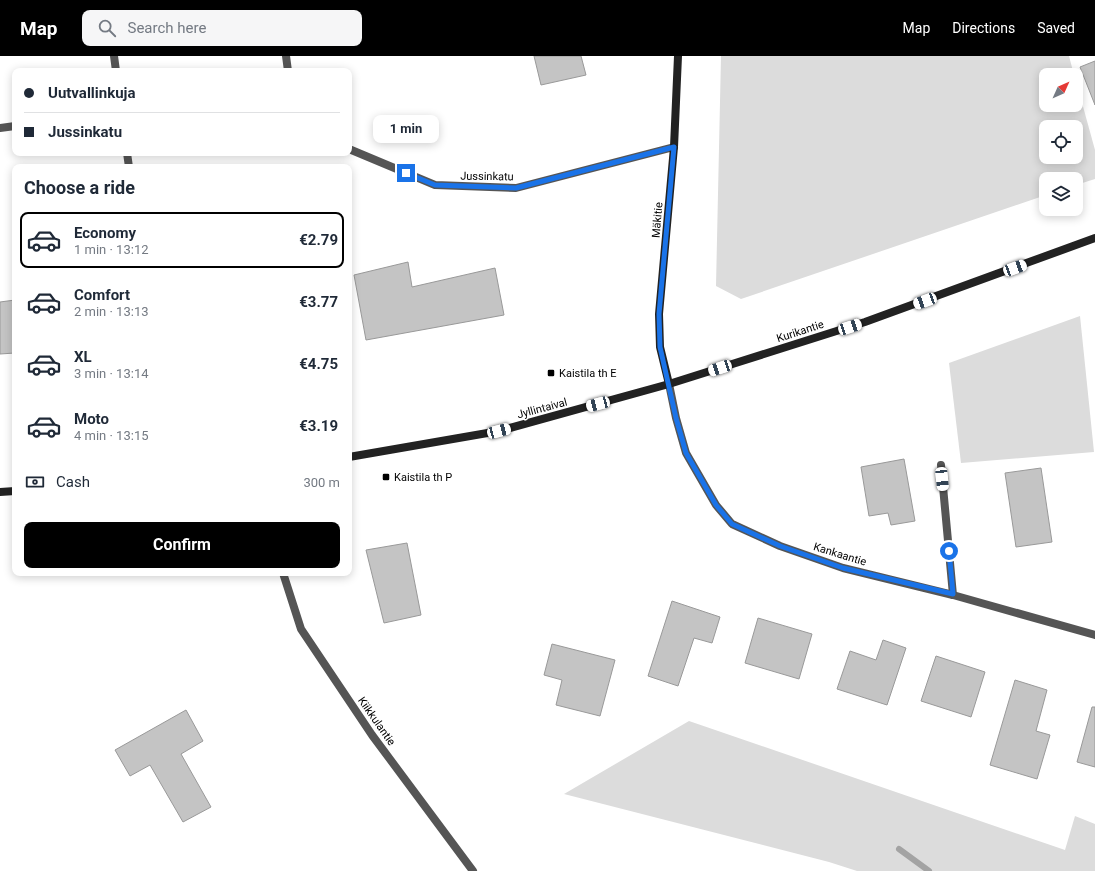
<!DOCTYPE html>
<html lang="en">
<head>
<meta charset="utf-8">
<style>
  :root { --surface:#fff; --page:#f6f6f7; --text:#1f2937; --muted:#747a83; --line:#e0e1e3; --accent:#000 }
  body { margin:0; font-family:Roboto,sans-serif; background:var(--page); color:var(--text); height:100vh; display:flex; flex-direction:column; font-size:15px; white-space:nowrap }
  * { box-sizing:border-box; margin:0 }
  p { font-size:13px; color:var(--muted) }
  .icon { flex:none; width:22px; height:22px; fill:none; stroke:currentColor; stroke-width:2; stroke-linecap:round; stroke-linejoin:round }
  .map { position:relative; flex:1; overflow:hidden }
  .panel { position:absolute; left:12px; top:108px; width:340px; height:412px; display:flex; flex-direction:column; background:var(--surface); border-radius:8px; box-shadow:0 2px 10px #0003 }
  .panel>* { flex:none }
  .banner { position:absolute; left:12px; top:12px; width:340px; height:88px; border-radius:8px; box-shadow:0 2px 10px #0003; display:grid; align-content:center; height:88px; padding:0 12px; background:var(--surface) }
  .needle { width:26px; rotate:45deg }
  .fabs { position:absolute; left:1039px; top:12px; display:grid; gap:8px }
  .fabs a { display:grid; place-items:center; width:44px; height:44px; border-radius:8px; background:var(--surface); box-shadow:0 2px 10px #0003; font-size:20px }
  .end { position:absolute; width:18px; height:18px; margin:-9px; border:5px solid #1a73e8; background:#fff; box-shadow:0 0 0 2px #fff }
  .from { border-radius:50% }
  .bubble { position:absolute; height:28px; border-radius:8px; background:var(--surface); box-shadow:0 2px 10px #0003; font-size:13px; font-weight:700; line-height:28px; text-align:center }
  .car { position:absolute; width:12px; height:24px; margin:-12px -6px; border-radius:5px; box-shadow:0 0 3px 1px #0007; background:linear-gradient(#fff 24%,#345 0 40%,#fff 0 76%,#345 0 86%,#fff 0) }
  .banner b { display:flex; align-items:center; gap:14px; height:38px; font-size:15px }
  .banner b+b { border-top:1px solid var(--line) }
  .banner i { width:10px; height:10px; background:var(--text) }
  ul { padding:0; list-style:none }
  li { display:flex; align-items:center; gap:12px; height:56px; margin:0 8px 6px; padding:0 4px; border:2px solid transparent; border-radius:8px }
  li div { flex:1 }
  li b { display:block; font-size:15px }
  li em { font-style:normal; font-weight:700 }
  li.selected { border-color:var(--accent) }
  li>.icon { width:36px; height:36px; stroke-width:1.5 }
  h2 { padding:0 12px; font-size:18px; line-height:48px }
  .pay { display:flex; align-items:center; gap:10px; height:44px; padding:0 12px; font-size:15px }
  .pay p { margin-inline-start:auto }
  .button { display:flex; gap:8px; margin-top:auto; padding:8px 12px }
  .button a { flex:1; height:46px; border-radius:8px; background:var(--accent); color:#fff; font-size:16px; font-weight:700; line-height:46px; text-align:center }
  header { display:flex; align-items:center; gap:24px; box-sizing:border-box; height:56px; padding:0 20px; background:var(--accent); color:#fff }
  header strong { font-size:19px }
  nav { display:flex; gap:22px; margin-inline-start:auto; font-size:14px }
  .search { width:280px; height:36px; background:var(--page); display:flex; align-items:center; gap:10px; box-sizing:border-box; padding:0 14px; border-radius:8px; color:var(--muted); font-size:15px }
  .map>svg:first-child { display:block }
</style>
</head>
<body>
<header>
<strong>Map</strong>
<div class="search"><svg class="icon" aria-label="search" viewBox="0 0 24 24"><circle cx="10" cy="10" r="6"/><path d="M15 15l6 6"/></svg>Search here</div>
<nav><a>Map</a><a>Directions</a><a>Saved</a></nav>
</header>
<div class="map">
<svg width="1095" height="815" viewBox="0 0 1095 815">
  <rect width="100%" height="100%" fill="#fff"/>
  <g fill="#dcdcdc" fill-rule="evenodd">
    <path d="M721,0H1069L1074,19H1046V49H1076V25L1095,94V123L1076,129V123H1046V139L741,243L716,230ZM1046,71H1076V101H1046Z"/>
    <path d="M1080,260L1094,396L961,407L949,307Z"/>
    <path d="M689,665L1065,794L1075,760L1095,768V815H857L829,806L564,738Z"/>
  </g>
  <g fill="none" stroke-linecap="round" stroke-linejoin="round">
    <path stroke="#a3a3a3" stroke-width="6" d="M899,793L929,815"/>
  </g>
  <g fill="#c4c4c4" stroke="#999">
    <path d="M534,0H581L586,19L541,29Z"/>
    <path d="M1095,5V49L1080,11Z"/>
    <path d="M408,206L412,231L495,212L504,259L366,284L354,219Z"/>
    <path d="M15,244V297L0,298V246Z"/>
    <path d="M904,403L915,465L891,469L888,457L869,460L861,411Z"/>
    <path d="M1041,412L1052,486L1016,491L1005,417Z"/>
    <path d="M407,487L421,559L384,567L366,494Z"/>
    <path d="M672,545L720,561L712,587L694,582L678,630L648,620Z"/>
    <path d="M758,562L812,578L799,623L745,607Z"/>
    <path d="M883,584L906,592L887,649L837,633L850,595L876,604Z"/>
    <path d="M552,588L615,604L600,660L556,649L562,624L544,619Z"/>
    <path d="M936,600L985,616L971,661L921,645Z"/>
    <path d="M1015,624L1047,634L1036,675L1050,679L1037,723L990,709Z"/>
    <path d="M1092,651H1095V711L1077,706Z"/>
    <path d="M186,654L203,685L181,698L211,751L183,766L150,709L130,720L115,694Z"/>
  </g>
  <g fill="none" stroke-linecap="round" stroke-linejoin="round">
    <g stroke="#555" stroke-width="8">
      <path d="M114,0L116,15"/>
      <path d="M286,0L288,15"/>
    </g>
    <g stroke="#555" stroke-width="8">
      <path d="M0,72L15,70"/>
      <path d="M349,93L435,129L516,132L674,91"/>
      <path d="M127,97L129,111"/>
      <path d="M669,328L676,362L686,397L716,449L732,468L780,490L843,512L953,539L1095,579"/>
      <path d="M941,409L953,539"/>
      <path d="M283,517L301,573L372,679L473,815"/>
    </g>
    <g stroke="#222" stroke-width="8">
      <path d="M669,328L660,291L659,258L674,91L678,0"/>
      <path d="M349,401L499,375L669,328L865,266L1095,182"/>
      <path d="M0,436L15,435"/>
    </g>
  </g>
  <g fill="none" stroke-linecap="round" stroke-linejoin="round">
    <path stroke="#1a73e8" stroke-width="5" d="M406,117L435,129L516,132L674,91L659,258L660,291L676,362L686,397L716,449L732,468L780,490L843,512L953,538L949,495"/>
  </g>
  <g fill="#000" stroke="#fff" stroke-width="1.5">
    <rect x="547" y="313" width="8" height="8" rx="2"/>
    <rect x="382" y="417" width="8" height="8" rx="2"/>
  </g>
  <g text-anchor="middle" stroke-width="3" stroke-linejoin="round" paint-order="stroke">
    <g font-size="11" fill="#000" stroke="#fff">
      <text transform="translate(487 120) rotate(1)" y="4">Jussinkatu</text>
      <text transform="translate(657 164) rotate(-85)" y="4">Mäkitie</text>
      <text transform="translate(800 275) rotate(-18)" y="4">Kurikantie</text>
      <text transform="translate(542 352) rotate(-15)" y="4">Jyllintaival</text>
      <text transform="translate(840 498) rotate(17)" y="4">Kankaantie</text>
      <text transform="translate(377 665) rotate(55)" y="4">Kiikkulantie</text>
    </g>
    <g font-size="11" fill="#000" stroke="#fff" text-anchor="start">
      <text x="559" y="321">Kaistila th E</text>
      <text x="394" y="425">Kaistila th P</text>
    </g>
  </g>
</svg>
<div class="fabs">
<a><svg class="needle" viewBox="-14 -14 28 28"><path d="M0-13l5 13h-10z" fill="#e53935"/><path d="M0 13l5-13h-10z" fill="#747a83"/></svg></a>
<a><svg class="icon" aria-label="locate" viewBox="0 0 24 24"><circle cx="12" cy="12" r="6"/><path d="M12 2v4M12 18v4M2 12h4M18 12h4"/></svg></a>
<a><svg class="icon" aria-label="layers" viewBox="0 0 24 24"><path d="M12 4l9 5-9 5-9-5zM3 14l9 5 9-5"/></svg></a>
</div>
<i class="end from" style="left:949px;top:495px"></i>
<i class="end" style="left:406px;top:117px"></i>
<div class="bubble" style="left:373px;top:59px;width:66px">1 min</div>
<i class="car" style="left:1015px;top:212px;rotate:70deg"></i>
<i class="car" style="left:925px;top:245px;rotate:250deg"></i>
<i class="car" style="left:850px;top:271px;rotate:72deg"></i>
<i class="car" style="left:720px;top:312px;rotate:252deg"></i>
<i class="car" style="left:598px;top:348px;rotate:255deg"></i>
<i class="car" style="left:499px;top:375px;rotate:75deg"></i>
<i class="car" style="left:942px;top:423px;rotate:174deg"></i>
<div class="banner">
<b><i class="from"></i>Uutvallinkuja</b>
<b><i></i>Jussinkatu</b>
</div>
<section class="panel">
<h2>Choose a ride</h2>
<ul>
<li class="selected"><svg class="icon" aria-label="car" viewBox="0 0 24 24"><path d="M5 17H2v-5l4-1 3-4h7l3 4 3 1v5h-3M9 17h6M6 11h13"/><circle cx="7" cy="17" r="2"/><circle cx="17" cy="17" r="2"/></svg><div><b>Economy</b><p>1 min · 13:12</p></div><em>€2.79</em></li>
<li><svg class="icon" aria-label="car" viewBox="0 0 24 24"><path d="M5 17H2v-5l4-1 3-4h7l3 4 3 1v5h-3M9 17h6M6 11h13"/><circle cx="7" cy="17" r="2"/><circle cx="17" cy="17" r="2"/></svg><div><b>Comfort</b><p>2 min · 13:13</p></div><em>€3.77</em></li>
<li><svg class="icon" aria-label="car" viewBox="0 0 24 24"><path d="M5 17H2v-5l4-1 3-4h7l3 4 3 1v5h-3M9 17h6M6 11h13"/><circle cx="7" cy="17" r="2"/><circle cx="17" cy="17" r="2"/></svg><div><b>XL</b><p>3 min · 13:14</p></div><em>€4.75</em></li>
<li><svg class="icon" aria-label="car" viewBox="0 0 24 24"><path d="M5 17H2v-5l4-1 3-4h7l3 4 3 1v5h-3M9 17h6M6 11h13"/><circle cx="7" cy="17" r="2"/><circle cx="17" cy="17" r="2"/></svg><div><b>Moto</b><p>4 min · 13:15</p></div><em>€3.19</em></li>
</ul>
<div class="pay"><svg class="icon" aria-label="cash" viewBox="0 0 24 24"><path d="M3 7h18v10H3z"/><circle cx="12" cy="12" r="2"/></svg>Cash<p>300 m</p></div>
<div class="button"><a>Confirm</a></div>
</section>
</div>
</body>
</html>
